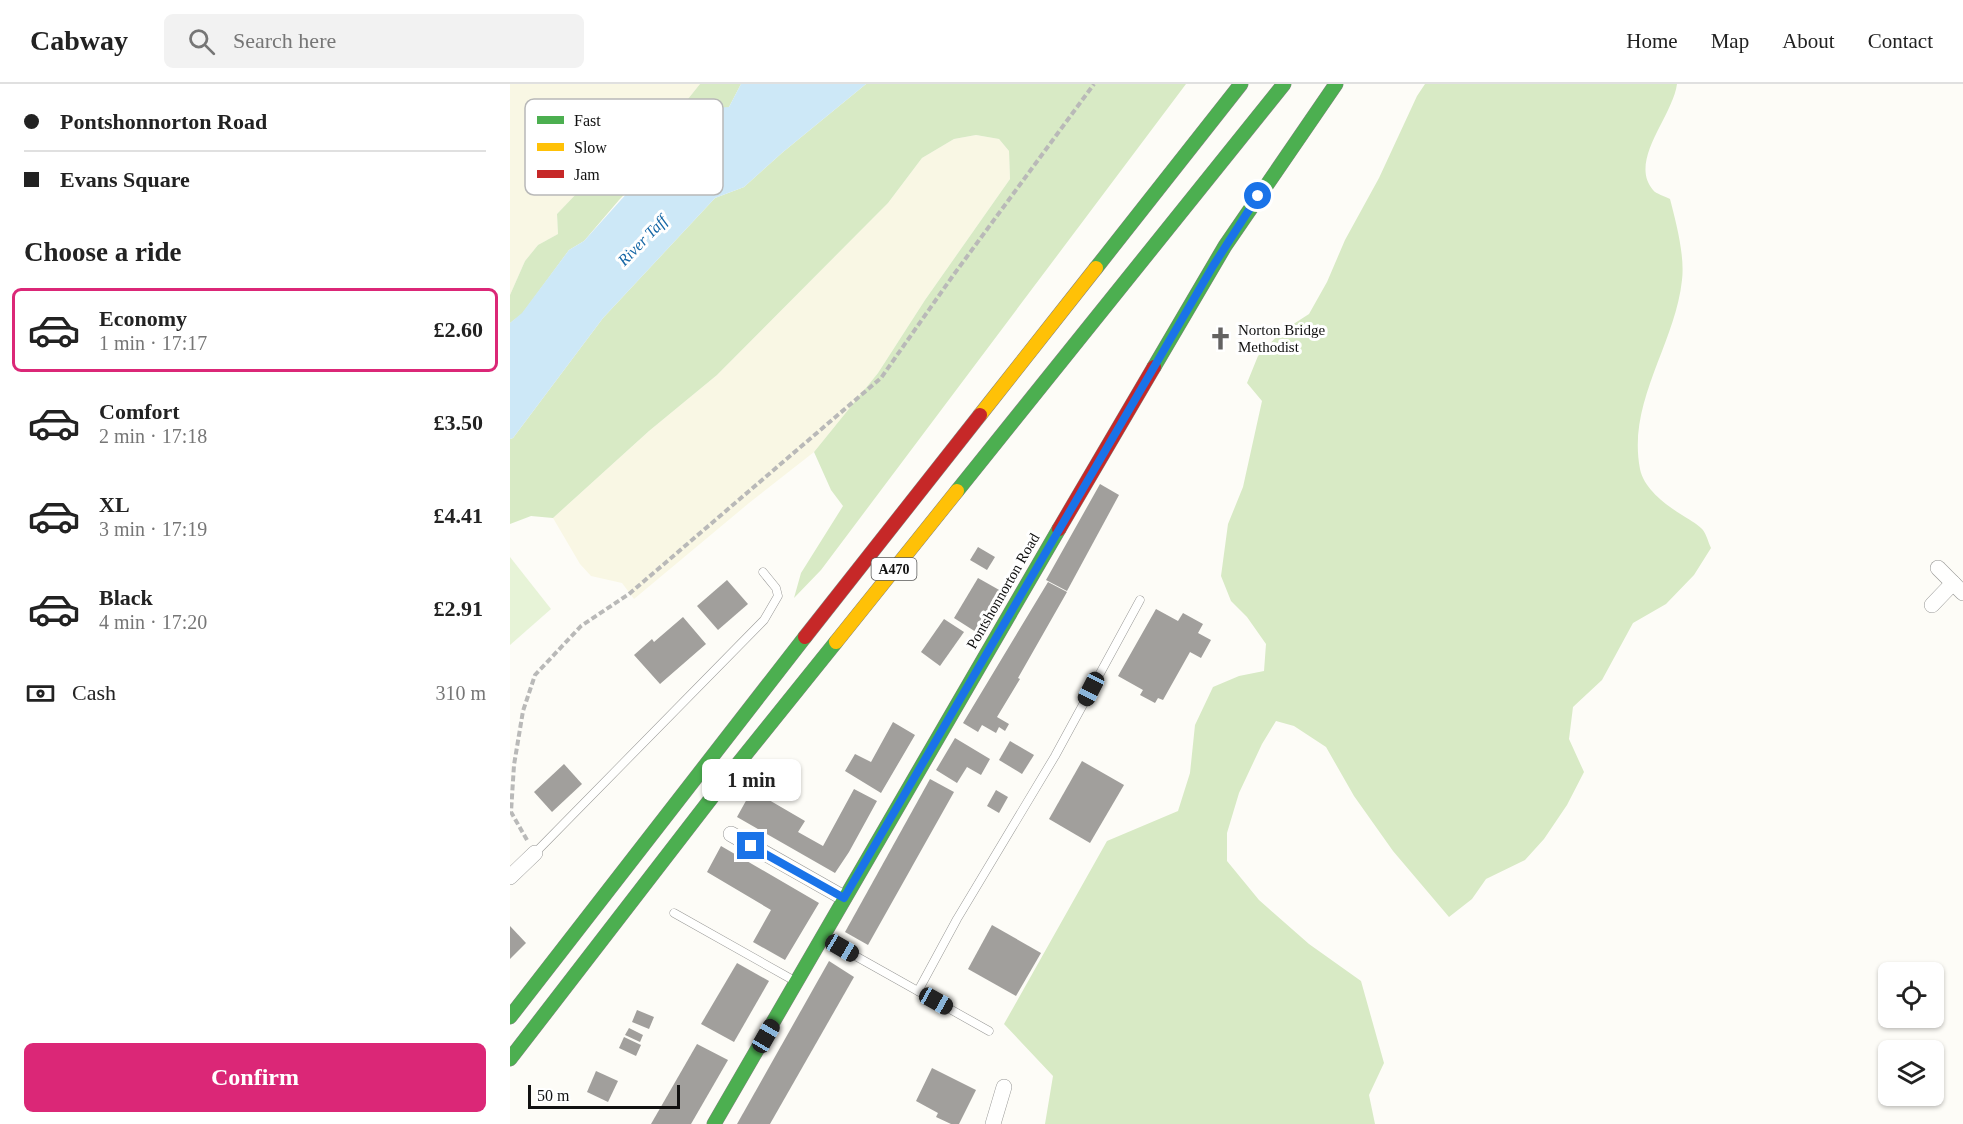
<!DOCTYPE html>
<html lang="en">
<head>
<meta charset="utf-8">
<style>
  :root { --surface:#fff; --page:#f2f2f2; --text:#222; --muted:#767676; --line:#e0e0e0; --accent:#db2777 }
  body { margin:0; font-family:"Times New Roman",serif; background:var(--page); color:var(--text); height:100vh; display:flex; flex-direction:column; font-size:22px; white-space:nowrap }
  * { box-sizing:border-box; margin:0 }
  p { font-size:20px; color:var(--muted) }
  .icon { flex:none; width:33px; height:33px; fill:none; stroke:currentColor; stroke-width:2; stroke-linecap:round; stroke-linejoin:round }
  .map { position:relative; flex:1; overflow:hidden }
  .panel { display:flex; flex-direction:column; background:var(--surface); width:510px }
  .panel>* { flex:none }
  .hud { display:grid; align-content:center; height:132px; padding:0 24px; background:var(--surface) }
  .controls { position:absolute; left:1368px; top:878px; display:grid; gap:12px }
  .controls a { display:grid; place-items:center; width:66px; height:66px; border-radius:9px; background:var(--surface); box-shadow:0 2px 4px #0004; font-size:30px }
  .scale { position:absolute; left:18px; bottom:15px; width:152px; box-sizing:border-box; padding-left:6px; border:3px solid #111; border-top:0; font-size:16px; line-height:21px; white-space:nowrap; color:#111; -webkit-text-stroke:4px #fff; paint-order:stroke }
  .end { position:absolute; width:27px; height:27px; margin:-14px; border:8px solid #1a73e8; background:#fff; box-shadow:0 0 0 3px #fff }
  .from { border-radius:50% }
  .bubble { position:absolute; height:42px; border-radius:9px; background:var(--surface); box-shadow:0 2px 4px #0004; font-size:20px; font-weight:700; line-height:42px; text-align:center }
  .car { position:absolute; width:18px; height:36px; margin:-18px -9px; border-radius:8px; box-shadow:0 0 4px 2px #0007; background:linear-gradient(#222 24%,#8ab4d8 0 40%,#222 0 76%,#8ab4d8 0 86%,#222 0) }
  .hud b { display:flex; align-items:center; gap:21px; height:57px; font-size:22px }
  .hud b+b { border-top:2px solid var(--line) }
  .hud i { width:15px; height:15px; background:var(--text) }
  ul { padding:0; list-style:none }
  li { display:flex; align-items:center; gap:18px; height:84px; margin:0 12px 9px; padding:0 12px; border:3px solid transparent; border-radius:9px }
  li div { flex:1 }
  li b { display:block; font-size:22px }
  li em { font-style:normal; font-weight:700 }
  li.selected { border-color:var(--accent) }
  li>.icon { width:54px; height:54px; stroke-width:1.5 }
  h2 { padding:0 24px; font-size:27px; line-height:72px }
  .pay { display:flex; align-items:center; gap:15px; height:66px; padding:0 24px; font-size:22px }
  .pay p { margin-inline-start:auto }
  .primary-button { display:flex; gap:12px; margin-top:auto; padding:12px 24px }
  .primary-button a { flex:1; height:69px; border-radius:9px; background:var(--accent); color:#fff; font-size:24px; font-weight:700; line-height:69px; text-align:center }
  header { display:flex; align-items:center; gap:36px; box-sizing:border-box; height:84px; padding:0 30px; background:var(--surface); border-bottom:2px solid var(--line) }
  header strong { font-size:28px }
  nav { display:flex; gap:33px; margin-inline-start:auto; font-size:21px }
  .search { width:420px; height:54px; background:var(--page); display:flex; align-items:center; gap:15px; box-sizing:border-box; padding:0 21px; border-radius:9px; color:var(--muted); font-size:22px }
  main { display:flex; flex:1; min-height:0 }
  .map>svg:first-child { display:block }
</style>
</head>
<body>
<header>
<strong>Cabway</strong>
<div class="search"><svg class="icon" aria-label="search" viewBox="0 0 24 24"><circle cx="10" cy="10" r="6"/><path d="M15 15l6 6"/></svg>Search here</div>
<nav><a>Home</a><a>Map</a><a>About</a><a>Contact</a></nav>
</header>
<main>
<section class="panel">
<div class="hud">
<b><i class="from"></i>Pontshonnorton Road</b>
<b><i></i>Evans Square</b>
</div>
<h2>Choose a ride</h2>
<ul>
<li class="selected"><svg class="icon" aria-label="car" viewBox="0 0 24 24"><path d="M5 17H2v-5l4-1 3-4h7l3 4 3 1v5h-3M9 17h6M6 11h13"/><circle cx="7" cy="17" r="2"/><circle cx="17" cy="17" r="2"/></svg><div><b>Economy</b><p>1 min · 17:17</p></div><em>£2.60</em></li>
<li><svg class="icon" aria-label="car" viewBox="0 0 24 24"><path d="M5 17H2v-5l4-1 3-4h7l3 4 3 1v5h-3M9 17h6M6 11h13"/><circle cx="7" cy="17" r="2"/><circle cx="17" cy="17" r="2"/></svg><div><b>Comfort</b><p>2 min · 17:18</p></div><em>£3.50</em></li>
<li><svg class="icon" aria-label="car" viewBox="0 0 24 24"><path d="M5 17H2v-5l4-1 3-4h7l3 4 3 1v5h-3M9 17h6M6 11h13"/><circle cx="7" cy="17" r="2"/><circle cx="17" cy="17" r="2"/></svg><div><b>XL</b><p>3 min · 17:19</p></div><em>£4.41</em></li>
<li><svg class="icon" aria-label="car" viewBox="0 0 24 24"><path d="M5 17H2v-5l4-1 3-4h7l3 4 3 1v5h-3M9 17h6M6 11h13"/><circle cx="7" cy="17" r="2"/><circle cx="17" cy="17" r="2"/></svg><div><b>Black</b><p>4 min · 17:20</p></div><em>£2.91</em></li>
</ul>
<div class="pay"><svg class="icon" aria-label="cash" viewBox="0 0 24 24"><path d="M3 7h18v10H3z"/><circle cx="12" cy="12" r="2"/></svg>Cash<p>310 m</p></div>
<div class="primary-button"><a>Confirm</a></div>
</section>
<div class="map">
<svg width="1453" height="1040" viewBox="0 0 1453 1040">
  <rect width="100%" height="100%" fill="#fdfcf7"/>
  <g fill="#f9f7e4">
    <path d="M0,0H190L178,15L166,38L137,66L70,106L47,130L48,150L28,161L15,177L0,211Z"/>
    <path d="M466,51L489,55L499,67L500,95L415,216L368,289L304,368L239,419L124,515L112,499L81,492L70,480L43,434L139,347L207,291L378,119L412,74L444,55Z"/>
  </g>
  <path fill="#e7f3d7" d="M0,473L41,525L0,561Z"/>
  <g fill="#d8eac5">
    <path d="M190,0H231L219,23L146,77L109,116L74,157L59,166L12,230L0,239V211L15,177L28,161L48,150L47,130L70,106L137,66L166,38L178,15Z"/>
    <path d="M356,0H676L311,486L284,514L291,489L333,422L321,406L304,368L368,289L415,216L500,95L499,67L489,55L466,51L444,55L412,74L378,119L207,291L139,347L43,434L21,432L0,440V355L3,354L93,234L205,114L234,103L273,68Z"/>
    <path d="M915,0H1167C1163,32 1118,77 1143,106C1146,110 1155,112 1160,115C1166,138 1175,172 1172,196C1165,261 1117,318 1130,385C1134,405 1156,421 1172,431C1178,435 1186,439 1191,444C1196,448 1198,458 1201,464L1184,491L1156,520L1123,539L1092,596L1063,623L1059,655L1074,688L1057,721L1034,755L1015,776L976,795L962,815L939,833L883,767L844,712L816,663L784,642L766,637L752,660L729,709L717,749V777L749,816L799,860L851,897L874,979L859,1011L865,1040H535L543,992L494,940L597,757L668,727L680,689L685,641L703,603L729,592L754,587L756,560L737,533L721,517L711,492L718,440L733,403L752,317L737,299L748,272L771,248L799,230L817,198L835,156L869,94L907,12Z"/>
  </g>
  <path fill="#cde8f7" d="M231,0H356L273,68L234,103L205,114L93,234L3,354L0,355V239L12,229L59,166L74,157L146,77L174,55L205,24L219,23Z"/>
  <g fill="#a19f9c">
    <path d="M590,400L609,411L557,507L536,496Z"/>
    <path d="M468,463L485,473L477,486L460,476Z"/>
    <path d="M468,494L491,507L466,548L444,534Z"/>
    <path d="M217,496L238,520L208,546L187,522Z"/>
    <path d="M538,498L557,508L508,594L510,595L487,633L499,640L495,647L489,643L486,649L472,641L468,648L453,639Z"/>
    <path d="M646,525L668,537L673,529L693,540L688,549L701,556L691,574L680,568L653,616L648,614L645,619L630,611L633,606L608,592Z"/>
    <path d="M173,533L196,560L150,600L124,571L142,555L144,558Z"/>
    <path d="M434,535L454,548L430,582L411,568Z"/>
    <path d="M383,638L405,651L371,709L335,687L345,670L361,678Z"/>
    <path d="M445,654L480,675L471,691L457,683L447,699L426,686Z"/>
    <path d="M500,657L524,671L512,690L489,676Z"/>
    <path d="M572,677L614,701L580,759L539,735Z"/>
    <path d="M54,680L72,700L42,728L24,708Z"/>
    <path d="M420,695L444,708L358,861L335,848Z"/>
    <path d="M243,704L260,714L259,716L295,737L288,748L313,762L344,705L367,717L339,768L325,789L227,733Z"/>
    <path d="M486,706L498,713L489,729L477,722Z"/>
    <path d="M211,762L309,819L275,876L243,858L261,826L197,788Z"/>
    <path d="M482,841L531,869L506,912L458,885Z"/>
    <path d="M0,842L16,859L0,875Z"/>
    <path d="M319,877L344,893L260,1040H227Z"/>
    <path d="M227,879L259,897L224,958L191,940Z"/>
    <path d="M127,926L144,933L139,945L122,938Z"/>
    <path d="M119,944L133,951L130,958L115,951Z"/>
    <path d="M114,953L131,961L126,972L109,964Z"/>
    <path d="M187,960L218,976L181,1040H141Z"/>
    <path d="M422,984L466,1006L449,1040H441L426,1033L428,1029L406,1017Z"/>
    <path d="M86,987L108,997L98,1018L77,1008Z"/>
  </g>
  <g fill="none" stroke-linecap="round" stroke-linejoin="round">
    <defs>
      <g id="lane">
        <path d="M25,769L254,536L268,512L266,504L253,488"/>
        <path d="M164,829L283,896"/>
        <path d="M317,856L479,947"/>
        <path d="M408,907L447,835L545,672L630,516"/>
      </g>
      <g id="street">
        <path d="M1428,484L1453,509"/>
        <path d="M1422,521L1443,499"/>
        <path d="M221,750L334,814"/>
        <path d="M0,793L25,769"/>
        <path d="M483,1040L494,1003"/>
      </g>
      <g id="fast">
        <path d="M586,184L731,0"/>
        <path d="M644,283L715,162L826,0"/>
        <path d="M447,407L774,0"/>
        <path d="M0,933L295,553"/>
        <path d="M0,975L223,686L326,558"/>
        <path d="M204,1040L549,445"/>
      </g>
      <g id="slow">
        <path d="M470,331L586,184"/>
        <path d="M326,558L447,407"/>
      </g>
      <g id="jam">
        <path d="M549,445L644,283"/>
        <path d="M295,553L470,331"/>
      </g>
    </defs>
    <use href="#lane" stroke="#979795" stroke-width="9"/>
    <use href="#street" stroke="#979795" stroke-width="16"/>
    <use href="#fast" stroke="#858482" stroke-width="15"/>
    <use href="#slow" stroke="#858482" stroke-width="15"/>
    <use href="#jam" stroke="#858482" stroke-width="15"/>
    <path stroke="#b9b9b8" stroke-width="4" stroke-dasharray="6 3" stroke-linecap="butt" d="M17,756L1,728L4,681L13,627L25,591L71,542L119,510L371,294L442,193L584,0"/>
    <use href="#lane" stroke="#fffffe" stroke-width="8"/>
    <use href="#street" stroke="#fffffe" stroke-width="15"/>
    <use href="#fast" stroke="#4caf50" stroke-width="14"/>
    <use href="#slow" stroke="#ffc107" stroke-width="14"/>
    <use href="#jam" stroke="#c62828" stroke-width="14"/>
  </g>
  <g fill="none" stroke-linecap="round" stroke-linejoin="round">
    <path stroke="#1a73e8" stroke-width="8" d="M241,762L334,814L703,182L748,112"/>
  </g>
  <defs>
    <symbol id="church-bare" viewBox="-9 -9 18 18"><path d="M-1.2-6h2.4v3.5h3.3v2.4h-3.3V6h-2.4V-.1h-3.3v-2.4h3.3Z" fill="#646362" stroke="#fff" stroke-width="2.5" paint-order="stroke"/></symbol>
  </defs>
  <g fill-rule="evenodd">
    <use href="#church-bare" x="694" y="238" width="33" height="33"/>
  </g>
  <g text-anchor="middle" stroke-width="6" stroke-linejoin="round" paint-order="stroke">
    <rect fill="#fff" stroke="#585858" stroke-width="1.5" x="361.5" y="474" width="45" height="22" rx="4.5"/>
    <g font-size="14" font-weight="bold" fill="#111">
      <text x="384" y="490">A470</text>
    </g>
    <g font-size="15" fill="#111" stroke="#fff" text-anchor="start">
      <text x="728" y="251">Norton Bridge<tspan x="728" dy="17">Methodist</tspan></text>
    </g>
    <g font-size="15" fill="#111" stroke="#fff">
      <text transform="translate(493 507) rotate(-60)" y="5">Pontshonnorton Road</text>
    </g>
    <g font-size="16" font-style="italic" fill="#1768a6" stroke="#fff">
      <text transform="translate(132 156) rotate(-46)" y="6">River Taff</text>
    </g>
  </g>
  <rect x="15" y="15" width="198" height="96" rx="9" fill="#fff" stroke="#b8b8b8" stroke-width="1.5"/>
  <rect x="27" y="32" width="27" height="8" fill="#4caf50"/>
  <rect x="27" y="59" width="27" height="8" fill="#ffc107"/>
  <rect x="27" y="86" width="27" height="8" fill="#c62828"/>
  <g font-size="16" fill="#111">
    <text x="64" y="42">Fast</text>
    <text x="64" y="69">Slow</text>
    <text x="64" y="96">Jam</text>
  </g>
</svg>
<div class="controls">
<a><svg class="icon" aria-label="locate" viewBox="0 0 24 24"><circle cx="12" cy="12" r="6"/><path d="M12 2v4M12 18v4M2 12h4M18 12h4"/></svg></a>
<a><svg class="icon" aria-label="layers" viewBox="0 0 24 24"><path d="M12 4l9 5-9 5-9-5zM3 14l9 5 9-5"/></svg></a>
</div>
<div class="scale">50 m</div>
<i class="end from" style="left:748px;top:112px"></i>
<i class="end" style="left:241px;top:762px"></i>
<div class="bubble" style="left:192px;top:675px;width:99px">1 min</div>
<i class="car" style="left:581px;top:605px;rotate:207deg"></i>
<i class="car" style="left:332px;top:864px;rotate:120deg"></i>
<i class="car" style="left:426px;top:917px;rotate:119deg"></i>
<i class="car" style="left:256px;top:952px;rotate:30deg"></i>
</div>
</main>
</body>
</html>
